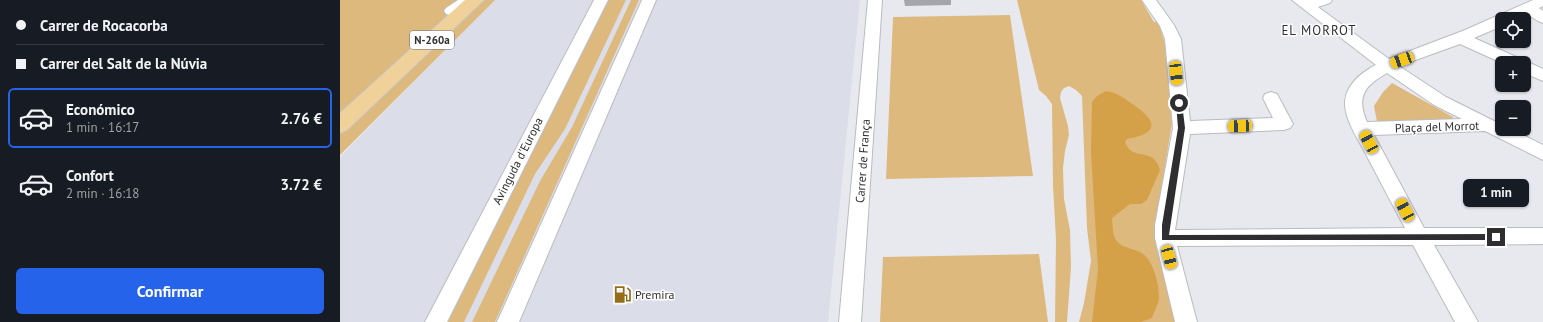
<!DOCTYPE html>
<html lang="es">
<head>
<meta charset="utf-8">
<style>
  :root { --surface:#171b24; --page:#20242c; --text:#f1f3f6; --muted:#9ea1a6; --line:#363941; --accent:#2563eb }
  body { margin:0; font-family:"PT Sans",sans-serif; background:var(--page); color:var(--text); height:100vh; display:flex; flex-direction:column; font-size:15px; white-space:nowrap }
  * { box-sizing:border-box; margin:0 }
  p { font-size:13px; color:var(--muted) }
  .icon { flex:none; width:22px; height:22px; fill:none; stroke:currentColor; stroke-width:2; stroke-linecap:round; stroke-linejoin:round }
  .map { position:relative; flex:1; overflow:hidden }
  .drawer { display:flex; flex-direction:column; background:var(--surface); width:340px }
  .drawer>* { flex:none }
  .top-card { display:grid; align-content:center; height:88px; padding:0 16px; background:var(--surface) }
  .tools { position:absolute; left:1155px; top:12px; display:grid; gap:8px }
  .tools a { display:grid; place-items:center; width:36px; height:36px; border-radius:6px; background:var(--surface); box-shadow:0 1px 3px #0004; font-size:20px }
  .end { position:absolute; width:18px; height:18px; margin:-9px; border:5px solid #2e2e30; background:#fff; box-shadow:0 0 0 2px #fff }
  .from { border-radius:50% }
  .bubble { position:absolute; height:28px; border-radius:6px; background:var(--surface); box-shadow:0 1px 3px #0004; font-size:13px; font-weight:600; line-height:28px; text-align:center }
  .car { position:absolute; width:12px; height:24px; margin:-12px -6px; border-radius:5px; box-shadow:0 0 3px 1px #0007; background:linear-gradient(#f5c518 24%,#345 0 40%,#f5c518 0 76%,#345 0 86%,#f5c518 0) }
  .top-card b { display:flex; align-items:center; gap:14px; height:38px; font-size:15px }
  .top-card b+b { border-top:1px solid var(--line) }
  .top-card i { width:10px; height:10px; background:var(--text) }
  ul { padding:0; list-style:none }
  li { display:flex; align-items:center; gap:12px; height:60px; margin:0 8px 6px; padding:0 8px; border:2px solid transparent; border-radius:6px }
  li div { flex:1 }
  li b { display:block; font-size:15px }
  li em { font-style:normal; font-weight:600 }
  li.current { border-color:var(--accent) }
  li>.icon { width:36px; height:36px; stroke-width:1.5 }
  .primary-button { display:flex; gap:8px; margin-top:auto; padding:8px 16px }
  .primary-button a { flex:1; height:46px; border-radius:6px; background:var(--accent); color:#fff; font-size:16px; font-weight:600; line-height:46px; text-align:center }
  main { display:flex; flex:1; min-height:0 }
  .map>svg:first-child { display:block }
</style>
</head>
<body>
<main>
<section class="drawer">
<div class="top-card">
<b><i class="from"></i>Carrer de Rocacorba</b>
<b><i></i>Carrer del Salt de la Núvia</b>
</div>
<ul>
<li class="current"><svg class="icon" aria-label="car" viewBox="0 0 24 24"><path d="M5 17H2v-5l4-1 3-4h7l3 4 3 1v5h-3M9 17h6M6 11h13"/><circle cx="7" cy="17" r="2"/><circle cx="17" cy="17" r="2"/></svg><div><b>Económico</b><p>1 min · 16:17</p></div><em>2.76 €</em></li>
<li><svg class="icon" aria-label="car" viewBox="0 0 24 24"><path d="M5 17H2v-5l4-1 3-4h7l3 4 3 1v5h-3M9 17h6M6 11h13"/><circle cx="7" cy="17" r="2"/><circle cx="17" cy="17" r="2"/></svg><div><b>Confort</b><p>2 min · 16:18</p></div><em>3.72 €</em></li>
</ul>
<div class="primary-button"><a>Confirmar</a></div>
</section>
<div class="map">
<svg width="1203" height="322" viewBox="0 0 1203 322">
  <rect width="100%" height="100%" fill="#e8e9ee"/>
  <path fill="#dbdee9" d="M153,0H520L488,322H0V157Z"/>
  <g fill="#deb97e">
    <path d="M0,0H155L0,155Z"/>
    <path d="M269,0H286L225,129L195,174L124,322H108Z"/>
    <path d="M291,0H299L155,322H132L200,181L232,127Z"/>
    <path d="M677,0H801L814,22L817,21L821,30L825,45L832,123L814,236L835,322H739L744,303L751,261L747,228L742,96L736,90L729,86L724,88L721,92L720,98L728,126L729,135L725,151L723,168L724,199L730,230L731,267L727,322H715L716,240L713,185L712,104L706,96L699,90Z"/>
    <path d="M670,15L693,176L546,179L553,17Z"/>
    <path d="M1052,83L1113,117L1112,121L1037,122L1034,106L1043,92Z"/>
    <path d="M699,254L708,322H540L543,257Z"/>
  </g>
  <path fill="#d4a148" d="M766,91C777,92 785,99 794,105C818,122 819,133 787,139L785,142C793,163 813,145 820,170L807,200L801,204H790L772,218C773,227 772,239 780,244C787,249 796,249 803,254C814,262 819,285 819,297C819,304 814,311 812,318L801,322H752L758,269L751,152L752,102L757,96Z"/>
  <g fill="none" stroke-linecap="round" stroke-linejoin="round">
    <defs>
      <g id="street">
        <path d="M118,0H135C130,8 116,17 106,14L104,11L106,8Z"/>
        <path d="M254,0H268L107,322H85Z"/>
        <path d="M302,0H316L179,322H157Z"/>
        <path d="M528,0H542L521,322H499Z"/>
        <path d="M802,0H816L834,25L841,39L850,121L933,118L923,98L925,94L931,92L937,94L953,124L950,128L944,130L850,134L835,230L1065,228C1053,206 1041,183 1029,160C1021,143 1004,121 1005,101C1007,84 1022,72 1036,65L952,0H992L990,3L978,7L1049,59L1125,30L1193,0H1203V6L1199,8L1203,11V23L1198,21L1187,14L1176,19H1162V26L1134,38L1181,59L1182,62L1190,63L1203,69V81L1184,73V63H1162L1120,44L1059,66L1106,97L1162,125V129H1171L1203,145V160L1145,131L1034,135L1084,228H1203V244L1094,245L1138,322H1115L1073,245L837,246L857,322H835L815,238V225L833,128L825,39L820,26ZM1047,73L1094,105L1122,119L1027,122C1016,97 1024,86 1047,73Z"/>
      </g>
      <path id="primary" d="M125,0H144L7,130L0,133V113Z"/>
    </defs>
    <use href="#street" stroke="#babbbf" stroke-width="2"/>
    <use href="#primary" stroke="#c4c4c5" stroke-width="2"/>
    <use href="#street" fill="#fff" fill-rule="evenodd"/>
    <use href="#primary" fill="#f1d19a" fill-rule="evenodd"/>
  </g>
  <path fill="#a5a6aa" d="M564,0H611V5L565,6Z"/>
  <path fill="#2e2e30" d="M839,101L842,103L845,128L829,235L1156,234L1160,237L1156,240H822V225L838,128L836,103Z"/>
  <defs>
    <symbol id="fuel-bare" viewBox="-9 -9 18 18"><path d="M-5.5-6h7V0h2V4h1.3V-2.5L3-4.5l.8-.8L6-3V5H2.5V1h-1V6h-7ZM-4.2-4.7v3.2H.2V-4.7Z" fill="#966c18" stroke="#fff" stroke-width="2.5" paint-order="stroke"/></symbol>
  </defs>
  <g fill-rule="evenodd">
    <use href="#fuel-bare" x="270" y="282" width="25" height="25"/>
  </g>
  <g text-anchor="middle" stroke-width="3" stroke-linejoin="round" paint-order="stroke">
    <rect fill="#fff" stroke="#6d6d6e" stroke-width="1" x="70" y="31" width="44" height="18" rx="3"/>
    <g font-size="11" font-weight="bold" fill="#2e2e30">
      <text x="92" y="44">N-260a</text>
    </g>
    <g font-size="12" fill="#2e2e30" stroke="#fff">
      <text transform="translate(1097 127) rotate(-2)" y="4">Plaça del Morrot</text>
      <text transform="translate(178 161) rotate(-63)" y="4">Avinguda d'Europa</text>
      <text transform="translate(523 161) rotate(-86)" y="4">Carrer de França</text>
    </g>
    <g font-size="12" fill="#2e2e30" stroke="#fff" text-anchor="start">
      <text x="295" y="299">Premira</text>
    </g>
    <g font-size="13" letter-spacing="1" fill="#2e2e30" stroke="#fff">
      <text x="979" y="35">EL MORROT</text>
    </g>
  </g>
</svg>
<div class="tools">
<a><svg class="icon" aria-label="locate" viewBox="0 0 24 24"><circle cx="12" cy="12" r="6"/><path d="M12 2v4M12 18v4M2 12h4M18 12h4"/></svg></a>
<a>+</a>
<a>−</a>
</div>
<i class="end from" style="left:839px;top:103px"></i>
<i class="end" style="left:1156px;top:237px"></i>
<div class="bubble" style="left:1123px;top:179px;width:66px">1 min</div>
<i class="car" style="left:1062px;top:60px;rotate:250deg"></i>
<i class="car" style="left:836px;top:73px;rotate:174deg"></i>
<i class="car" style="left:900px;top:126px;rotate:268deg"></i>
<i class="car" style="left:1029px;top:142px;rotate:332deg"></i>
<i class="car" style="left:1065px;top:210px;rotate:332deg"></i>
<i class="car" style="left:829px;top:257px;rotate:165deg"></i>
</div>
</main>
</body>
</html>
